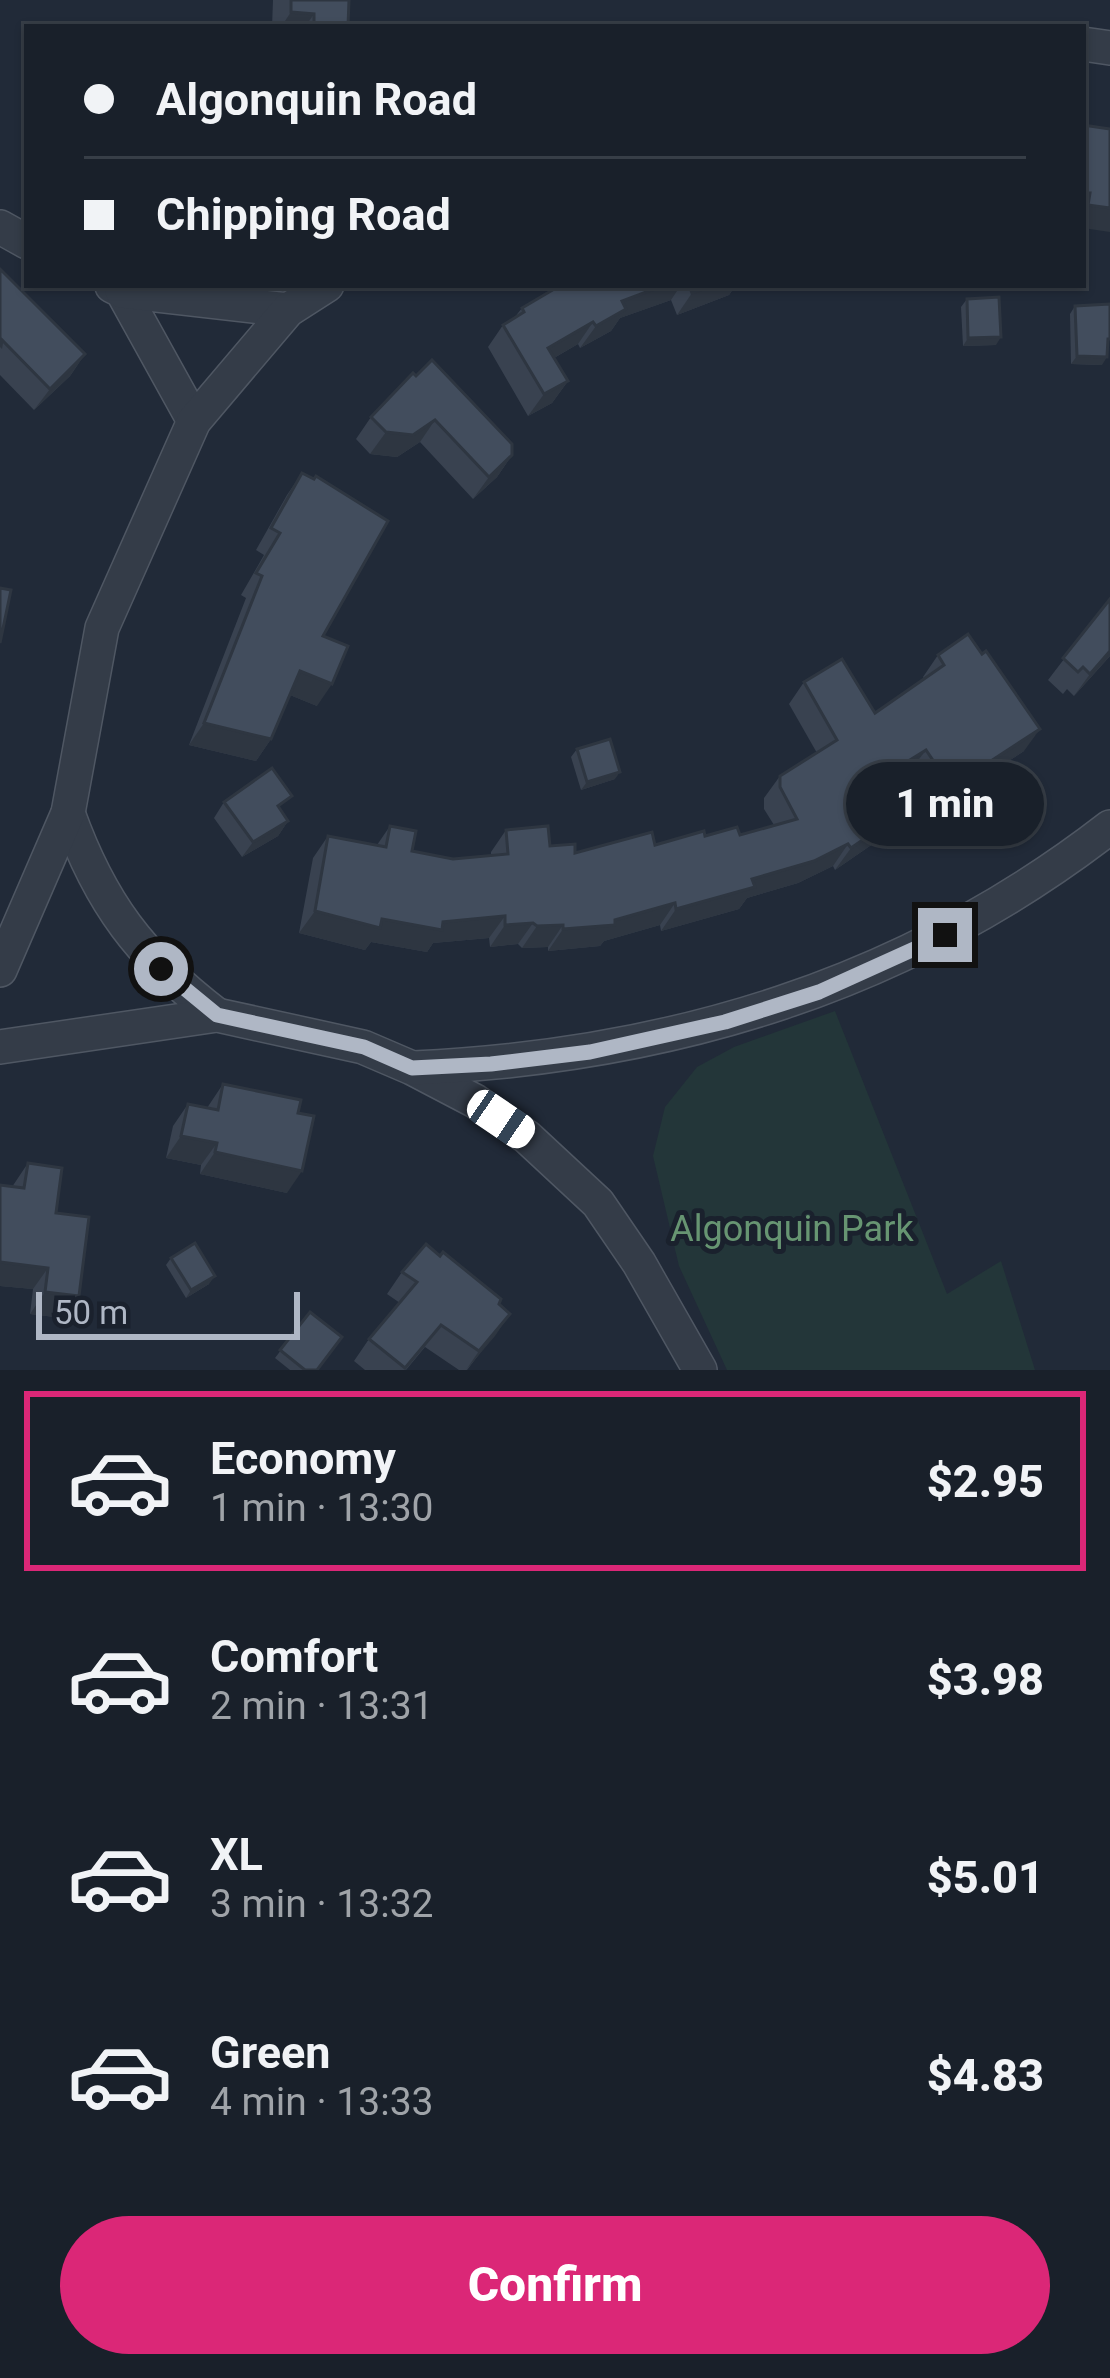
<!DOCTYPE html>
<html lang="en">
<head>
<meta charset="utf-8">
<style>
  :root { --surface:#19202a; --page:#262d36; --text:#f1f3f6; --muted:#9fa3a8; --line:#373e47; --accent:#db2777 }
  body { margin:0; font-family:Roboto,sans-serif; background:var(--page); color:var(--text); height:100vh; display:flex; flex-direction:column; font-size:45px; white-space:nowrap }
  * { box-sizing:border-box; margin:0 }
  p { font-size:39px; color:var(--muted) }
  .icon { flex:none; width:66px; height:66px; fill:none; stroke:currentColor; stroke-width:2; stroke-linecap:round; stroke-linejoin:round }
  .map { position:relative; height:1370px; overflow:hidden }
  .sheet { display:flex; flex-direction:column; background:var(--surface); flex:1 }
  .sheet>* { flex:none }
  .banner { position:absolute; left:24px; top:24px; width:1062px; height:264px; border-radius:0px; box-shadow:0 3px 9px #0004,0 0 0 3px var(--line); display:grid; align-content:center; height:264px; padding:0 60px; background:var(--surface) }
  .scale { position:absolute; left:36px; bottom:30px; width:264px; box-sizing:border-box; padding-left:12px; border:6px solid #afb7c5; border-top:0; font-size:33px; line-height:42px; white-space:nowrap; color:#afb7c5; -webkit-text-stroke:9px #1a212d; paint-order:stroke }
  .end { position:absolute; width:54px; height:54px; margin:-27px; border:15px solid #afb7c5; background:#111; box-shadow:0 0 0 6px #111 }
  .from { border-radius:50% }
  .bubble { position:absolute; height:84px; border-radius:42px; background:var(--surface); box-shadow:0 3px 9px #0004,0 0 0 3px var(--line); font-size:39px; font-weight:800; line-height:84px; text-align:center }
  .car { position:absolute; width:36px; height:72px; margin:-36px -18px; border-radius:15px; box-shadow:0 0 9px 3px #0007; background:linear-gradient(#fff 24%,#345 0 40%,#fff 0 76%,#345 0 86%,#fff 0) }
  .banner b { display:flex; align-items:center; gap:42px; height:114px; font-size:45px }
  .banner b+b { border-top:3px solid var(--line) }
  .banner i { width:30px; height:30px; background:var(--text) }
  ul { padding:21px 0 0; list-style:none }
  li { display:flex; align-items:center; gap:36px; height:180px; margin:0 24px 18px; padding:0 36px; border:6px solid transparent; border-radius:0px }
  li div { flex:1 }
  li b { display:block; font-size:45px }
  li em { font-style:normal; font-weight:800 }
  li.on { border-color:var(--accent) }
  li>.icon { width:108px; height:108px; stroke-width:1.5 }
  .cta { display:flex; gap:24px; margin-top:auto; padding:24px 60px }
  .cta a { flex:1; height:138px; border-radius:72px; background:var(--accent); color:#fff; font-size:48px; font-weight:800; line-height:138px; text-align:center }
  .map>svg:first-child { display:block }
</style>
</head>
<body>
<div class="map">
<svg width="1110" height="1370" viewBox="0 0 1110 1370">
  <rect width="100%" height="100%" fill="#212a38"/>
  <path fill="#233639" d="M835,1011L947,1294L1001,1261L1035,1370H727L679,1266L653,1156L665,1107L697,1067L734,1047Z"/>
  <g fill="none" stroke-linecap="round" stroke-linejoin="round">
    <defs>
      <g id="minor">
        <path d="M1083,44L1110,48"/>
        <path d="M0,227L27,242"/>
        <path d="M112,286L122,291L194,421"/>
        <path d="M122,291L288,310"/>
        <path d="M68,813C100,903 141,957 217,1015"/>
        <path d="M0,970L68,813L102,628L194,421L288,310L327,285"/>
        <path d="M0,1047L217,1015L363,1047L412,1068L475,1101L527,1137L598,1203L639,1263L700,1370"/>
        <path d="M414,1068C671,1056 905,986 1110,827"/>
      </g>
    </defs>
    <use href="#minor" stroke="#4f5763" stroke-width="36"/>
    <use href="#minor" stroke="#343c48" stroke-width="33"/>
  </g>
  <g fill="#394250">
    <path d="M273,0H349L348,27H272Z"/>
    <path d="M1083,125L1110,129L1083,228Z"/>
    <path d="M0,269L85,354L70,376L34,410L0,375Z"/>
    <path d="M561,285H736L729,295L677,315L671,300L620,318L611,331L580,348L578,344L554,358L568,381L552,403L528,416L488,347L503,325L514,318L522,308Z"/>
    <path d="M967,299L996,345L963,346L961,307Z"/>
    <path d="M1075,306L1102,365L1071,364L1070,314Z"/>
    <path d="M413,373L512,455L497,477L473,499L420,442L397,457L370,454L356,439L371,417Z"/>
    <path d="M302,473L323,636L317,706L290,695L271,739L256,761L189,745L246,598L241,595L264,555L256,550L287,495Z"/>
    <path d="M1110,599V656L1074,696L1067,689L1063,694L1048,680Z"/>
    <path d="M938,655L1024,751L936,808L910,771L885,788L880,839L835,870L833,866L798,883L747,898L739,909L661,931L660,925L604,941L600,946L548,951V947L522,948L518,944L490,947L489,938L433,943L427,952L371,942L365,950L299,933L313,858L328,836L377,845L390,826L412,851L453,859L491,856V852L506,830L550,846L575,853L655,845L705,836L740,835L774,825L764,809V798L780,776L817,753L789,704L804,682L875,713L924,679L923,677Z"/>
    <path d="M577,749L615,779L581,790L571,757Z"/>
    <path d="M224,802L281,811L288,821L278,836L242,857L214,818Z"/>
    <path d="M223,1084L298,1113L287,1193L200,1174L201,1165L166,1158L173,1126L188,1104L207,1108Z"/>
    <path d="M28,1163L56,1213L63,1318L30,1314L33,1289L0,1286V1186L12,1187Z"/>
    <path d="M171,1258L209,1284L186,1298L166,1265Z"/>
    <path d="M402,1272L499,1304L510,1314L467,1370H459L425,1347L406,1370H365L354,1361L369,1339L400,1303L387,1294Z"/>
    <path d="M310,1312L317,1370H290L275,1358Z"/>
  </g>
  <g fill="#2e3641">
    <path d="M291,12L314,14L305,27H281Z"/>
    <path d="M1088,205L1110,208V232L1083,228V212Z"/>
    <path d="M665,285H681L671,300L620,318L611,331L580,348L596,326L622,301Z"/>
    <path d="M714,285H736L729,295L677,315L692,293Z"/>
    <path d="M593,322L578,344L533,370L548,348Z"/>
    <path d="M1001,337L996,345L963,346L968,338Z"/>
    <path d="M85,354L70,376L34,410L50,389Z"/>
    <path d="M1077,356L1107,357L1102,365L1071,364Z"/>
    <path d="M568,381L552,403L528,416L544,394Z"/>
    <path d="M435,420L420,442L397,457L370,454L386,432Z"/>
    <path d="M512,455L497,477L473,499L489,477Z"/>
    <path d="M1110,651V656L1074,696L1090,674Z"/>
    <path d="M300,671L332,684L317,706L285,693Z"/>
    <path d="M204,723L271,739L256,761L189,745Z"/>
    <path d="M1040,729L1024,751L936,808L951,787Z"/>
    <path d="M926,750L910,771L866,800L881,778Z"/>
    <path d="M620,772L615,779L581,790L587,782Z"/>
    <path d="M896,817L880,839L835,870L851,848Z"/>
    <path d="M288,821L278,836L242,857L253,842Z"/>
    <path d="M848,844L833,866L798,883L747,898L739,909L661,931L676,909Z"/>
    <path d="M675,903L660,925L604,941L600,946L548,951L563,929L615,920Z"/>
    <path d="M315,911L382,919L443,922L505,916L489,938L433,943L427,952L371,942L365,950L299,933Z"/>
    <path d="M533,923L518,944L490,947L505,925Z"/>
    <path d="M563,925L548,947L522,948L537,926Z"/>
    <path d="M181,1136L217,1143L201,1165L166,1158Z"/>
    <path d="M215,1152L302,1171L287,1193L200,1174Z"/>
    <path d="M0,1262L48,1268L33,1289L0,1286Z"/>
    <path d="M215,1276L209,1284L186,1298L191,1290Z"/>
    <path d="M45,1292L79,1296L63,1318L30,1314Z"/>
    <path d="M510,1314L495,1336L466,1370L479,1351Z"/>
  </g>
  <g fill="#424d5d" stroke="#2e3641" stroke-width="3">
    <path d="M291,0H349L348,27H314V14L291,12Z"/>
    <path d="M1083,125L1110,129V208L1088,205L1090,193H1083Z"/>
    <path d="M0,269L85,354L50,389L2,340L1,346L0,345Z"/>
    <path d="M561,285H665L622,301L626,309L596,326L593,322L548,348L568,381L544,394L503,325L524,312L522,308Z"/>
    <path d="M689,285H714L692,293Z"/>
    <path d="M999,297L1001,337L968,338L967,299Z"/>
    <path d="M1110,304V339H1108L1107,357L1077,356L1075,306Z"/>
    <path d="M432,360L512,444V455L489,477L435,420L413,435L386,432L371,417L413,373L416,376Z"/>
    <path d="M302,473L314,479L316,476L388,521L323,636L348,646L332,684L300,671L271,739L204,723L262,576L256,573L280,533L271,528Z"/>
    <path d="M0,588L11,590L0,643Z"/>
    <path d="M1110,599V651L1090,674L1083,667L1078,672L1063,658Z"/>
    <path d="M968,634L982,654L986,651L1040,729L951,787L926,750L881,778L896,817L851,848L848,844L814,861L752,879L755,887L676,909L675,903L615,920V925L563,929V925L537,926L533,923L505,925V916L443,922L442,930L382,919L380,928L315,911L328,836L386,847L390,826L416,831L412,851L453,859L508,854L506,830L548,826L550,846L575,844V853L652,832L655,845L704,831L705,836L737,827L740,835L797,819L780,787V776L837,740L804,682L842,659L875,713L944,665L938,655Z"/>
    <path d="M610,739L620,772L587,782L577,749Z"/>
    <path d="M272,768L292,796L278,806L288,821L253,842L224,802Z"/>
    <path d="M223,1084L301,1100L298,1113L314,1116L302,1171L215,1152L217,1143L181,1136L188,1104L218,1110Z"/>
    <path d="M28,1163L62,1168L56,1213L89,1217L79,1296L45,1292L48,1268L0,1262V1185L24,1188Z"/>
    <path d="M195,1243L215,1276L191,1290L171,1258Z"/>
    <path d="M426,1244L440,1256L443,1252L501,1299L499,1304L510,1314L479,1351L441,1325L405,1368L369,1339L417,1282L402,1272Z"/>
    <path d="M310,1312L342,1337L317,1370H305L280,1350Z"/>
  </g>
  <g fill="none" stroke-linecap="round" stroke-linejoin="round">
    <path stroke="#afb7c5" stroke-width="15" d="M161,969L217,1015L364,1047L412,1068L491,1064L590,1052L725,1022L819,992L945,935"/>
  </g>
  <g text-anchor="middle" stroke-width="10" stroke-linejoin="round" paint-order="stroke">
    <g font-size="36" fill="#679572" stroke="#1a212d">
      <text x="792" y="1241">Algonquin Park</text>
    </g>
  </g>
</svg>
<div class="scale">50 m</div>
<i class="end from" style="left:161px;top:969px"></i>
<i class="end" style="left:945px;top:935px"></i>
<div class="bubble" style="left:846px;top:762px;width:198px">1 min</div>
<i class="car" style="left:501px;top:1119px;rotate:124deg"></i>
<div class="banner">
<b><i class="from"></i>Algonquin Road</b>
<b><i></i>Chipping Road</b>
</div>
</div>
<section class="sheet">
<ul>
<li class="on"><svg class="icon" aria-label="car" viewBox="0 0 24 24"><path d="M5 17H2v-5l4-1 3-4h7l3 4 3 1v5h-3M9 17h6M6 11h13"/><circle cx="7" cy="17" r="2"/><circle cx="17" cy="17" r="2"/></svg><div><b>Economy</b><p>1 min · 13:30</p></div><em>$2.95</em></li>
<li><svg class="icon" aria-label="car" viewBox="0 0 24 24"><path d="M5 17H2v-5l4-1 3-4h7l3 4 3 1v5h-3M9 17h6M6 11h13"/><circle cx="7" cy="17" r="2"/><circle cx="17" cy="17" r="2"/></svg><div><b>Comfort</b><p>2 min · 13:31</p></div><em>$3.98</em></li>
<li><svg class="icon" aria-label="car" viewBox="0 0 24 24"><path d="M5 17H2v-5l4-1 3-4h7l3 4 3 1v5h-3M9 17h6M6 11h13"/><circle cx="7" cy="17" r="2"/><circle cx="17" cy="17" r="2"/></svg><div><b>XL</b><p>3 min · 13:32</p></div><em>$5.01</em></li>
<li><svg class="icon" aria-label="car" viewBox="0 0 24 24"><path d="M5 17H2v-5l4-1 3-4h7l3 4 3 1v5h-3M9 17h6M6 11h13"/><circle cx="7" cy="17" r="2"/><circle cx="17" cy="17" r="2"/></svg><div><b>Green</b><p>4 min · 13:33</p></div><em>$4.83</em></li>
</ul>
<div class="cta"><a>Confirm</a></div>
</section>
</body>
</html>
